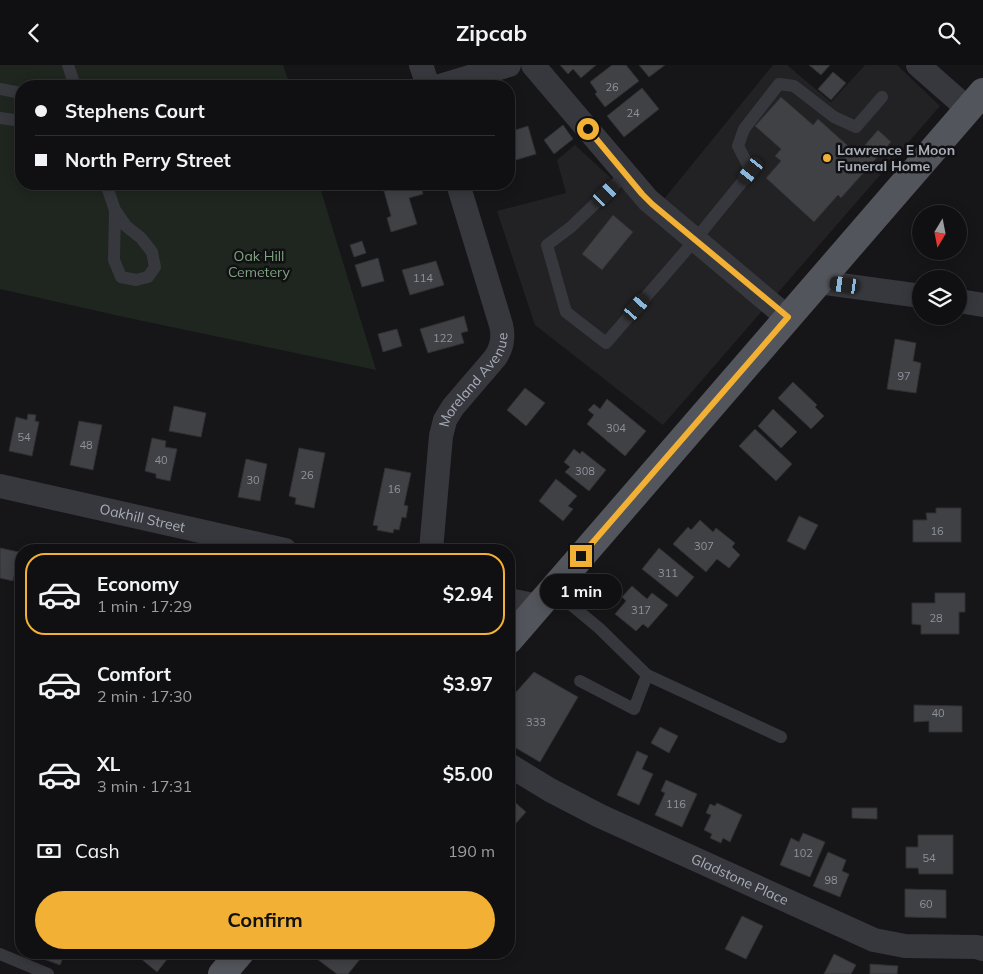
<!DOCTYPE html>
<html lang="en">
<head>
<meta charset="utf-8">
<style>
  :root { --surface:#101012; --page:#1e1e20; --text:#f1f3f6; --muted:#9c9d9f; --line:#303032; --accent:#f2b134 }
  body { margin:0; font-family:Mulish,sans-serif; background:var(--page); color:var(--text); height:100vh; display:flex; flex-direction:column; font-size:19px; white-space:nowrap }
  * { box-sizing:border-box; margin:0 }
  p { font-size:16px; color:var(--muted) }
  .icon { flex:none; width:28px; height:28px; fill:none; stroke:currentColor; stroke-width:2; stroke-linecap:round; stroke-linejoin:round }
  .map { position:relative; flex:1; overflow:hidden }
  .side { position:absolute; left:15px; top:479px; width:500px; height:415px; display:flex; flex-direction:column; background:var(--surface); border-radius:20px; box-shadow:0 2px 12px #0003,0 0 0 1px var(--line) }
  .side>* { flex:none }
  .top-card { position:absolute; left:15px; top:15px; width:500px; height:110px; border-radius:20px; box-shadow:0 2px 12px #0003,0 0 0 1px var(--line); display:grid; align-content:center; height:110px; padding:0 20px; background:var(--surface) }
  .needle { width:32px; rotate:190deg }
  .controls { position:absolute; left:912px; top:140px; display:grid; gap:10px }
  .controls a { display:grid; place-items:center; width:55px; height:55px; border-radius:50%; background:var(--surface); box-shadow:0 2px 12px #0003,0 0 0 1px var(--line); font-size:25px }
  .end { position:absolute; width:22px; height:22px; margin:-11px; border:6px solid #f2b134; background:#111; box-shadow:0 0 0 2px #111 }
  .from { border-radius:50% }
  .bubble { position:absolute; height:35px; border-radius:18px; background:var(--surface); box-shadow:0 2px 12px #0003,0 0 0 1px var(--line); font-size:16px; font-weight:700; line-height:35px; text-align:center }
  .car { position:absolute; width:15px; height:30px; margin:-15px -8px; border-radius:6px; box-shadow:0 0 4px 1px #0007; background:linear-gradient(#222 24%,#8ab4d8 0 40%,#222 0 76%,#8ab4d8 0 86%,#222 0) }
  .top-card b { display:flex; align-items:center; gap:18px; height:48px; font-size:19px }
  .top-card b+b { border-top:1px solid var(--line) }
  .top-card i { width:12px; height:12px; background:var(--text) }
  ul { padding:9px 0 0; list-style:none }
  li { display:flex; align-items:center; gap:15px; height:82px; margin:0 10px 8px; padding:0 10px; border:2px solid transparent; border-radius:20px }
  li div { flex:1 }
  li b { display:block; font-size:19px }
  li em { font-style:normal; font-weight:700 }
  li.on { border-color:var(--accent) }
  li>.icon { width:45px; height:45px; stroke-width:1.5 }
  .pay { display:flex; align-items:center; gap:12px; height:55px; padding:0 20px; font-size:19px }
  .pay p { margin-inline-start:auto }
  .primary-button { display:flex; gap:10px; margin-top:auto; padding:10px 20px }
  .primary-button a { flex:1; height:58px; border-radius:30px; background:var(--accent); color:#111; font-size:20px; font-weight:700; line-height:58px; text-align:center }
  header { display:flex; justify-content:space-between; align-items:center; height:65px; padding:0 20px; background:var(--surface); font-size:22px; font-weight:700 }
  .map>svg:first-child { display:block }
</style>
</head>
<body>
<header><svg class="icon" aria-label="back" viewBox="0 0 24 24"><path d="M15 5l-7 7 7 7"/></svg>Zipcab<svg class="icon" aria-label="search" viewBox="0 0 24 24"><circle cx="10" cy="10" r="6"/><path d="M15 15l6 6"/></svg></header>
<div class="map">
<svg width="983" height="909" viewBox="0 0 983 909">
  <rect width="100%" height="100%" fill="#161618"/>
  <path fill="#222225" d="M773,0H787L831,37L865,0H897L940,41L663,360L535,260L497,146L566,128L557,95L575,80L651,150Z"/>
  <path fill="#1e261f" d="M0,0H283L290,21H21V119H319L376,305L124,252L0,224Z"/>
  <g fill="#404145" stroke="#303034">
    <path d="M560,0H596L581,13L573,4L568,9Z"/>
    <path d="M612,0H626L639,16L605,42L595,29L597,27L590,17Z"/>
    <path d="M639,0H665L649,12Z"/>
    <path d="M809,0H830L821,10Z"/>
    <path d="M833,7L846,18L831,35L818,24Z"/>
    <path d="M642,23L659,44L624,72L607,51Z"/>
    <path d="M781,32L813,60L818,54L857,89L878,65L891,77L841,133L838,130L814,157L766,113L781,96L775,91L781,84L755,61Z"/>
    <path d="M563,60L573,74L554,89L544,75Z"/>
    <path d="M528,61L536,89L509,97V67Z"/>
    <path d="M382,119H420L423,129L409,133L417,159L391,167L387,153L391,151Z"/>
    <path d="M613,150L633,167L602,205L582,189Z"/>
    <path d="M362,176L366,188L354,192L350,180Z"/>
    <path d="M378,193L384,216L362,222L355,200Z"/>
    <path d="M436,196L444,220L410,230L402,205Z"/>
    <path d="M464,251L468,266L461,268L464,278L428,288L420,264Z"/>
    <path d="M397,264L402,281L383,287L378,269Z"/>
    <path d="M895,274L916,278L913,296L921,298L916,328L887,324Z"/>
    <path d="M793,317L817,340L815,342L824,351L811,364L778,333Z"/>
    <path d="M525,323L545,338L526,361L507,345Z"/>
    <path d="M607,334L646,366L625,391L587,359L594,350L588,345L594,339L600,344Z"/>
    <path d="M174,341L206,348L201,372L169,366Z"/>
    <path d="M773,344L797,367L781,383L758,361Z"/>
    <path d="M28,349L36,350L35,356L39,357L32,391L9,386L16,352L27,355Z"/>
    <path d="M79,356L102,360L93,405L70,400Z"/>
    <path d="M755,364L792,399L776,416L739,381Z"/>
    <path d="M152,373L166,376L165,382L177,384L170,416L156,413V409L145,406Z"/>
    <path d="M299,383L325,388L314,443L295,439L296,433L289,431Z"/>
    <path d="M574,384L580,389L582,386L606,405L589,426L565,407L570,402L564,397Z"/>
    <path d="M246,394L267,399L260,436L238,432Z"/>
    <path d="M385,403L411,408L404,440L408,441L406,453L402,452L399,465L394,464L393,468L377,465L378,461L373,460Z"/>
    <path d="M556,414L577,431L568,441L573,444L563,456L539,436Z"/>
    <path d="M936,443H961V477H913V455H927L926,448H936Z"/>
    <path d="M799,451L818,460L805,485L787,476Z"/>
    <path d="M700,455L713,467L716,463L735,478L732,482L740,490L729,503L717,494L706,507L673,479L688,462L691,465Z"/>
    <path d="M0,483L19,487L13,516L0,513Z"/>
    <path d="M659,483L694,512L677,532L642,504Z"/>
    <path d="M632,521L647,534L652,528L668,540L648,563L643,559L636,566L615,549L626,536L622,532Z"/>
    <path d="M935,528H965V547H959V569H921V560L912,559V538H935Z"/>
    <path d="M534,607L578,632L540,697L509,679V635Z"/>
    <path d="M914,640L962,641V667H929V656L914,657Z"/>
    <path d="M660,662L678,671L669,688L651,678Z"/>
    <path d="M637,686L648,691L642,704L653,709L639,740L617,730Z"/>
    <path d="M666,715L697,729L682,762L655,750L665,728L661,726Z"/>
    <path d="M509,732L526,747L509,766Z"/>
    <path d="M717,738L742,750L730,777L723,773L721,778L710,773L712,769L704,765L711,750L706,748L710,739L715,741Z"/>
    <path d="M852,743H877V754L852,753Z"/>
    <path d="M803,768L825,777L810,812L780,800L791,773L799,777Z"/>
    <path d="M918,770H953V809H919L918,803H906V782H918Z"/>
    <path d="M828,787L846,795L842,806L849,809L840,832L813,821Z"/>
    <path d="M905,824L946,825V853L905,852Z"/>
    <path d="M742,851L763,861L746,894L725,884Z"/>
    <path d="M30,888H65L60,900L30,889Z"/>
    <path d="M134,888H172L157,907Z"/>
    <path d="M309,888H354L361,893L348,909H337Z"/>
    <path d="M834,889L856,900L851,909H824Z"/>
    <path d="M870,899L898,901L897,909H870Z"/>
  </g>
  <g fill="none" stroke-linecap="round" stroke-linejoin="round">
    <g stroke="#37383d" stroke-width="12">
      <path d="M68,0L75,21"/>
      <path d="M0,24L21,28"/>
      <path d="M0,53L21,56"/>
      <path d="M626,109L571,162L547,180L566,247L606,278L695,175L751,106L738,81L744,64L779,19L794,21L834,52L856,62L882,32"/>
      <path d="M106,119L115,145L126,161L141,173L152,187L155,202L148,212L136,215L121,212L114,195L115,145"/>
      <path d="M552,524L599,563L647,610L781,672"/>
      <path d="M580,616L634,644L647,610"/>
      <path d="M0,889L48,909"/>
    </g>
    <g stroke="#37383d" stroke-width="24">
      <path d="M421,0L428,21"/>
      <path d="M533,0L648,135L788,253"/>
      <path d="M918,0L968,44"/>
      <path d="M440,21L509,0"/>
      <path d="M819,217L921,231"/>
      <path d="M959,236L983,240"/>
      <path id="s1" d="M0,421L285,485"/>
      <path id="s2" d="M431,485L441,371L445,355L453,342L495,293C502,283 504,272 501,260L458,119"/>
      <path d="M509,535L538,541"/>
      <path id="s3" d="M509,700L550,725L600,751L874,875L905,881L977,882L983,884"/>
    </g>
    <g stroke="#53555c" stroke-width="28">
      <path d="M509,575L983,27"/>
      <path d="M222,909L240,888"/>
    </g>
  </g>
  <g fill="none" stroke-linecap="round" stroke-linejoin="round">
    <path stroke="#f2b134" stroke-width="6" d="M581,491L788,252L652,139L642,129L588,64"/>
  </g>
  <circle fill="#f2b134" stroke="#111113" stroke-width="2" cx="827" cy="93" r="5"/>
  <g text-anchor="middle" stroke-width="5" stroke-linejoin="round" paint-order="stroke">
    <g font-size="11" fill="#8e929b">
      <text x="612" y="26">26</text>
      <text x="633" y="52">24</text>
      <text x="423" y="217">114</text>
      <text x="443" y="277">122</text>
      <text x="904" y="315">97</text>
      <text x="616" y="367">304</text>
      <text x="24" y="376">54</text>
      <text x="86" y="384">48</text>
      <text x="161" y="399">40</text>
      <text x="585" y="410">308</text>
      <text x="307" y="414">26</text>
      <text x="253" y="419">30</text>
      <text x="394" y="428">16</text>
      <text x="937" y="470">16</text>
      <text x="704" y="485">307</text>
      <text x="668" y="512">311</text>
      <text x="641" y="549">317</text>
      <text x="936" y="557">28</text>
      <text x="938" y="652">40</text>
      <text x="536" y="661">333</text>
      <text x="676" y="743">116</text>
      <text x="803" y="792">102</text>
      <text x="929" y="797">54</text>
      <text x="831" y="819">98</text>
      <text x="926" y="843">60</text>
    </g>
    <g font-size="14" font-weight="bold" fill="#a8adb8" stroke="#111113" text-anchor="start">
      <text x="837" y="90">Lawrence E Moon<tspan x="837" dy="16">Funeral Home</tspan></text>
    </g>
    <g font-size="14" fill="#7fa381" stroke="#111113">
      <text x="259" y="196">Oak Hill<tspan x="259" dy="16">Cemetery</tspan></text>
    </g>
    <g font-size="14" fill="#a8adb8" stroke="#111113">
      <text dy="5" stroke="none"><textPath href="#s2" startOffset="181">Moreland Avenue</textPath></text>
      <text dy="5" stroke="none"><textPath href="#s1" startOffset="146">Oakhill Street</textPath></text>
      <text dy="5" stroke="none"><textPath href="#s3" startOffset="258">Gladstone Place</textPath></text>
    </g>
  </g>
</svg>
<div class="controls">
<a><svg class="needle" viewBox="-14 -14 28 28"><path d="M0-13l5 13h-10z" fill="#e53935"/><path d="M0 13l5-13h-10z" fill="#9c9d9f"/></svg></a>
<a><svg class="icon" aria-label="layers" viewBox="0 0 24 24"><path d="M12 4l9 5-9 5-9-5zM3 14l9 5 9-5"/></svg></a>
</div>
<i class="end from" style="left:588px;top:64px"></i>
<i class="end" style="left:581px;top:491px"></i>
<div class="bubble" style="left:540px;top:509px;width:82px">1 min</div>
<i class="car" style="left:751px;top:106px;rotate:219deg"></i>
<i class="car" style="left:606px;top:129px;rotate:46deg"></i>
<i class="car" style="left:845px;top:220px;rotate:278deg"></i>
<i class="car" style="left:637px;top:242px;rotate:41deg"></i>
<div class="top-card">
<b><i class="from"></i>Stephens Court</b>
<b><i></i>North Perry Street</b>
</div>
<section class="side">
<ul>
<li class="on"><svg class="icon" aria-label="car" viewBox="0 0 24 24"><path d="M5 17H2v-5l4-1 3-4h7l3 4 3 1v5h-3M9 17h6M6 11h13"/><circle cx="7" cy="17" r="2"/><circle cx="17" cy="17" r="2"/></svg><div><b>Economy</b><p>1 min · 17:29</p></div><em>$2.94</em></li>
<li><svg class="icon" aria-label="car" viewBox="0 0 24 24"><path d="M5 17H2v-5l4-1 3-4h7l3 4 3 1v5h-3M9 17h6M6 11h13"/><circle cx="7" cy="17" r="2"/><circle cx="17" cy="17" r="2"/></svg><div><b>Comfort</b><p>2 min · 17:30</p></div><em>$3.97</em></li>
<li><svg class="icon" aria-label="car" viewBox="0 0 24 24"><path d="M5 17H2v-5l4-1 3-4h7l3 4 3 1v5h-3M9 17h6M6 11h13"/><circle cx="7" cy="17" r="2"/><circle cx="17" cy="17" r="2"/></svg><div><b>XL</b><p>3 min · 17:31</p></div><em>$5.00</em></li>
</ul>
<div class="pay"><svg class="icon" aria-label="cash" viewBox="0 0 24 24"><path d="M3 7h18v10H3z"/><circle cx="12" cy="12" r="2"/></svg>Cash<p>190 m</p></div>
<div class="primary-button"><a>Confirm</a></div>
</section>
</div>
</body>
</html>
